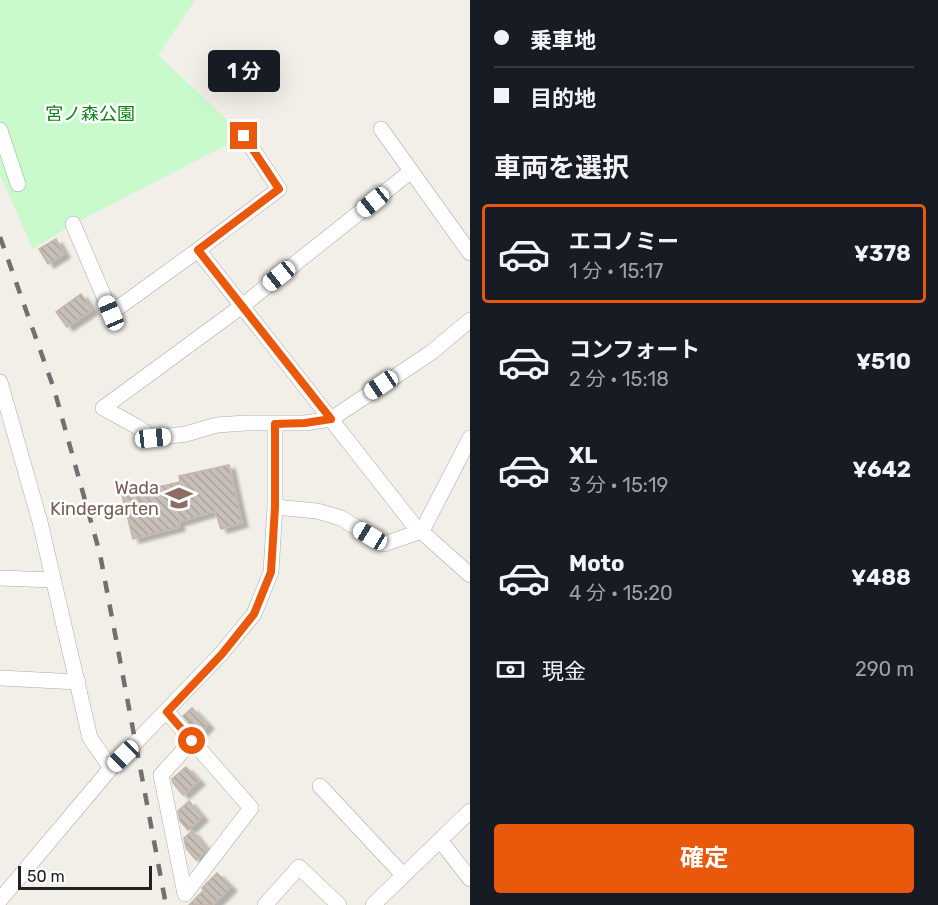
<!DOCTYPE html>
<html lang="ja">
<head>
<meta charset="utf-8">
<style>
  :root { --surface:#171b24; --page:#20242c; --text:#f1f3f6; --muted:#9ea1a6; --line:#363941; --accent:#ea580c }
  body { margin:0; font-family:Rubik,"Noto Sans JP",sans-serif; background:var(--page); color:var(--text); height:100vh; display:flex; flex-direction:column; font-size:22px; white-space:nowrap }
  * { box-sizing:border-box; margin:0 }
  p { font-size:20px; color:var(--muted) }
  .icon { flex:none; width:33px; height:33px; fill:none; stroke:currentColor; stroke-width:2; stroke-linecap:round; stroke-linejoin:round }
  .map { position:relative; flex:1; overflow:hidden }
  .drawer { display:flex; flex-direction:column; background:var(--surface); width:468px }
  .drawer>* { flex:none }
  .banner { display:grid; align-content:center; height:132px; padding:0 24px; background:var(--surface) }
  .scale { position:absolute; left:18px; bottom:15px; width:134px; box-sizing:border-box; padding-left:6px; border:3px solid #222; border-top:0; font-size:16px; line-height:21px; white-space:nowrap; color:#222; -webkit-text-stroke:4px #fff; paint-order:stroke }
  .end { position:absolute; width:27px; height:27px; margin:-14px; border:8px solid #ea580c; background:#fff; box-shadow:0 0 0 3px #fff }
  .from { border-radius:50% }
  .bubble { position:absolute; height:42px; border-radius:6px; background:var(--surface); box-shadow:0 6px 24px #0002; font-size:20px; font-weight:700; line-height:42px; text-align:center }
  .car { position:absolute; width:18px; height:36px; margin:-18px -9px; border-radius:8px; box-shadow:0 0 4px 2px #0007; background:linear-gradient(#fff 24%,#345 0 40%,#fff 0 76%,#345 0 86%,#fff 0) }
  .banner b { display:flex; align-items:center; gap:21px; height:57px; font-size:22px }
  .banner b+b { border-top:2px solid var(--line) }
  .banner i { width:15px; height:15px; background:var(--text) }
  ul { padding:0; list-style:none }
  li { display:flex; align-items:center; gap:18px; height:99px; margin:0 12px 9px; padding:0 12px; border:3px solid transparent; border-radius:6px }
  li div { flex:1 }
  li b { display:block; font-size:22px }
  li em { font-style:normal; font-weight:700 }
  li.active { border-color:var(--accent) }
  li>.icon { width:54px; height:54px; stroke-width:1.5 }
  h2 { padding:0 24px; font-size:27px; line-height:72px }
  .pay { display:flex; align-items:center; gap:15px; height:66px; padding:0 24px; font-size:22px }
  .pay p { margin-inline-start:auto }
  .primary-button { display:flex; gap:12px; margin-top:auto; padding:12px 24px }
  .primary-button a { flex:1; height:69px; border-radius:6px; background:var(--accent); color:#fff; font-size:24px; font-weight:700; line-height:69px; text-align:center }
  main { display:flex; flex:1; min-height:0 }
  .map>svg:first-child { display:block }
</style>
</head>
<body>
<main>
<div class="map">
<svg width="470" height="905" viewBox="0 0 470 905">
  <defs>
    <pattern id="building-back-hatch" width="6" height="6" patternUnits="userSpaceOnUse" patternTransform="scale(1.5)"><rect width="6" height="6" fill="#c7bfb8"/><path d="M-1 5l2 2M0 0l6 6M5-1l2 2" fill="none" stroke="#aba49e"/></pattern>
    <filter id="shadow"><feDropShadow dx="6" dy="4" stdDeviation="1.5" flood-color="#0004"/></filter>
  </defs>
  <rect width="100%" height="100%" fill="#f2efe9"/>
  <path fill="#c8facc" d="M0,0H195L158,55L244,136L73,224L33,249L0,175Z"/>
  <g fill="url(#building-back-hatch)" stroke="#c4b6ab" stroke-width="1.5" filter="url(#shadow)">
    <path d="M56,239L64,254L48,264L39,249Z"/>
    <path d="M81,294L92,310L67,327L56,312Z"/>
    <path d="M229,465L242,523L221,529L215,511L178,522L179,527L133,539L122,495L180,482L179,476Z"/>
    <path d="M192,708L208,725L199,734L183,716Z"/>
    <path d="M186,767L199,781L183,795L173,783L172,779Z"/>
    <path d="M189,801L202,817L188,830L180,821L178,811Z"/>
    <path d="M192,831L207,850L196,860L186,848L184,838Z"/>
    <path d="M217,873L231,887L213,905H189L204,890L202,888Z"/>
  </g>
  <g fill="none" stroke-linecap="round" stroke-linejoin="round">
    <defs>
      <g id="street">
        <path d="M381,129L470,253"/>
        <path d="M0,130L18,184"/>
        <path d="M244,136L279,189L198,250L413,524L470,575"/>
        <path d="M410,172L242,306L103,408L136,426L153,438L186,434L217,425L246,423H305L331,419L432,352L470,320"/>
        <path d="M73,224L111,313L198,250"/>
        <path d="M0,382L40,522L90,738L111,768"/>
        <path d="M275,507L317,511L341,518L384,544L422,531L470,438"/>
        <path d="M0,578L52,580"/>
        <path d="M0,678L78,682"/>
        <path d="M167,712L251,808L185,894L161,775L192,741"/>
        <path d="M320,786L403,875"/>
        <path d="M440,840L470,879"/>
        <path d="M0,900L111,768L221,654L254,614L271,572L275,507V424"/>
        <path d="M265,905L299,867L339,905"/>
        <path d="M373,905L470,811"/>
      </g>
    </defs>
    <use href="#street" stroke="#a9a9a9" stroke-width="16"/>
    <use href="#street" stroke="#fff" stroke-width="15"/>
    <path stroke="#707070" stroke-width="4.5" stroke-dasharray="12 12" stroke-linecap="butt" d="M0,237L54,389L100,554L166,905"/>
  </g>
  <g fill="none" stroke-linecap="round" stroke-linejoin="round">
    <path stroke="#ea580c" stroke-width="8" d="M192,741L167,712L222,654L254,614L271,572L275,507V424L305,423L331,419L198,250L279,189L244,136"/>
  </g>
  <defs>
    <symbol id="school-bare" viewBox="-9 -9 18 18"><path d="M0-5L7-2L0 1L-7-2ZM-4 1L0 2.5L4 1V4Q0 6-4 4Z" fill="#8d6e63" stroke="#fff" stroke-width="2.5" paint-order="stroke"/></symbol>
  </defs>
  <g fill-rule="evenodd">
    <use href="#school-bare" x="160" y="479" width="38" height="38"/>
  </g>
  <g text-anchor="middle" stroke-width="5" stroke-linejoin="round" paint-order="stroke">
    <g font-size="18" fill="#0c8416" stroke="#fff">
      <text x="90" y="120">宮ノ森公園</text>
    </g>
    <g font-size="18" fill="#785e54" stroke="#fff" text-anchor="end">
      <text x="159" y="494">Wada<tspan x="159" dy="21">Kindergarten</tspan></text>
    </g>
  </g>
</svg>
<div class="scale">50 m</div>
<i class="end from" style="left:192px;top:741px"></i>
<i class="end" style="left:244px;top:136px"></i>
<div class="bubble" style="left:208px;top:50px;width:72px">1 分</div>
<i class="car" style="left:373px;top:202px;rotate:231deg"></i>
<i class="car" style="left:279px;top:276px;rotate:231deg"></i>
<i class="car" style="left:111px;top:313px;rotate:337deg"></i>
<i class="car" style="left:381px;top:385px;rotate:236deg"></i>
<i class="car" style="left:153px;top:438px;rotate:84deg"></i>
<i class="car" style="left:370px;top:536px;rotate:301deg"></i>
<i class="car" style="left:123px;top:756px;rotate:225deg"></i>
</div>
<section class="drawer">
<div class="banner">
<b><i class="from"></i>乗車地</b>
<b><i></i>目的地</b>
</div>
<h2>車両を選択</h2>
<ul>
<li class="active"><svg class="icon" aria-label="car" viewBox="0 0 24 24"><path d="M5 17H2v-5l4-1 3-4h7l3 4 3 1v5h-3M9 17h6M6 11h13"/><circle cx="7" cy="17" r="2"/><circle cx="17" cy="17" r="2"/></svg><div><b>エコノミー</b><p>1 分 · 15:17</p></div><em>¥378</em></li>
<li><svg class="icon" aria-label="car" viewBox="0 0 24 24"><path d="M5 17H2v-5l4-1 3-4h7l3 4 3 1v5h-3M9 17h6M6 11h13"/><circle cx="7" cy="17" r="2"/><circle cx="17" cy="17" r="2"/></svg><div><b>コンフォート</b><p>2 分 · 15:18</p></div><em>¥510</em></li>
<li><svg class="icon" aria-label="car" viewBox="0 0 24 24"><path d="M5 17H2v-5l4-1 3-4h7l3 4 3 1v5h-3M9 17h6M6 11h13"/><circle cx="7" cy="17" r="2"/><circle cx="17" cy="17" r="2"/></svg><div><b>XL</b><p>3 分 · 15:19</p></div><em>¥642</em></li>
<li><svg class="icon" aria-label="car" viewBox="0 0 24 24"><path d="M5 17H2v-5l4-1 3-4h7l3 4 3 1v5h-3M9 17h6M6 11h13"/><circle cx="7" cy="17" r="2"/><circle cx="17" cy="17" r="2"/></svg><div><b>Moto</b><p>4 分 · 15:20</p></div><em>¥488</em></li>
</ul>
<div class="pay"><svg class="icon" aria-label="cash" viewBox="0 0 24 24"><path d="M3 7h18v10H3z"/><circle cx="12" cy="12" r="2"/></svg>現金<p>290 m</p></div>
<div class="primary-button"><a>確定</a></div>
</section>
</main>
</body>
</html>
